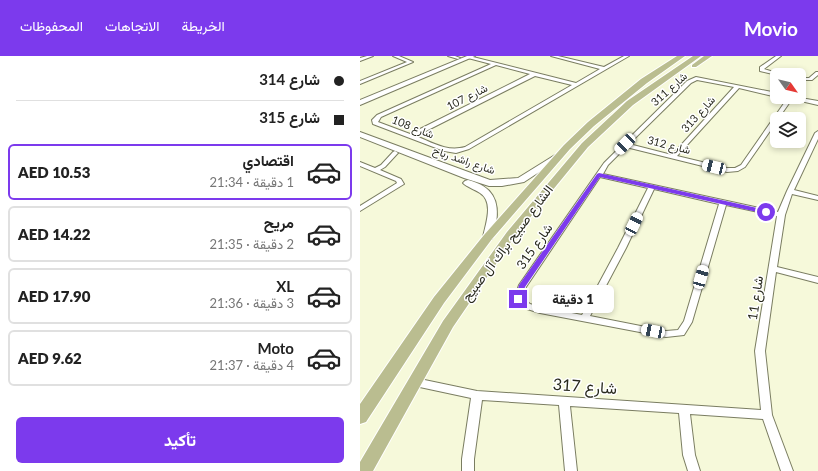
<!DOCTYPE html>
<html lang="ar">
<head>
<meta charset="utf-8">
<style>
  :root { --surface:#fff; --page:#f6f6f6; --text:#222; --muted:#767676; --line:#e0e0e0; --accent:#7c3aed }
  body { margin:0; font-family:Lato,Vazirmatn,sans-serif; background:var(--page); color:var(--text); direction:rtl; height:100vh; display:flex; flex-direction:column; font-size:15px; white-space:nowrap }
  * { box-sizing:border-box; margin:0 }
  p { font-size:13px; color:var(--muted) }
  .icon { flex:none; width:22px; height:22px; fill:none; stroke:currentColor; stroke-width:2; stroke-linecap:round; stroke-linejoin:round }
  .map { position:relative; flex:1; overflow:hidden; direction:ltr }
  .side { display:flex; flex-direction:column; background:var(--surface); width:360px }
  .side>* { flex:none }
  .banner { display:grid; align-content:center; height:88px; padding:0 16px; background:var(--surface) }
  .needle { width:26px; rotate:124deg }
  .controls { position:absolute; left:410px; top:12px; display:grid; gap:8px }
  .controls a { display:grid; place-items:center; width:36px; height:36px; border-radius:6px; background:var(--surface); box-shadow:0 2px 6px #0003; font-size:20px }
  .end { position:absolute; width:18px; height:18px; margin:-9px; border:5px solid #7c3aed; background:#fff; box-shadow:0 0 0 2px #fff }
  .from { border-radius:50% }
  .bubble { position:absolute; height:28px; border-radius:6px; background:var(--surface); box-shadow:0 2px 6px #0003; font-size:13px; font-weight:800; line-height:28px; text-align:center; direction:rtl }
  .car { position:absolute; width:12px; height:24px; margin:-12px -6px; border-radius:5px; box-shadow:0 0 3px 1px #0007; background:linear-gradient(#fff 24%,#345 0 40%,#fff 0 76%,#345 0 86%,#fff 0) }
  .banner b { display:flex; align-items:center; gap:14px; height:38px; font-size:15px }
  .banner b+b { border-top:1px solid var(--line) }
  .banner i { width:10px; height:10px; background:var(--text) }
  ul { padding:0; list-style:none }
  li { display:flex; align-items:center; gap:12px; height:56px; margin:0 8px 6px; padding:0 8px; border:2px solid var(--line); border-radius:6px }
  li div { flex:1 }
  li b { display:block; font-size:15px }
  li em { font-style:normal; font-weight:800 }
  li.active { border-color:var(--accent) }
  li>.icon { width:36px; height:36px; stroke-width:1.5 }
  .button { display:flex; gap:8px; margin-top:auto; padding:8px 16px }
  .button a { flex:1; height:46px; border-radius:6px; background:var(--accent); color:#fff; font-size:16px; font-weight:800; line-height:46px; text-align:center }
  header { display:flex; align-items:center; gap:24px; box-sizing:border-box; height:56px; padding:0 20px; background:var(--accent); color:#fff }
  header strong { font-size:19px }
  nav { display:flex; gap:22px; margin-inline-start:auto; font-size:14px }
  main { display:flex; flex:1; min-height:0 }
  .map>svg:first-child { display:block }
</style>
</head>
<body>
<header>
<strong>Movio</strong>
<nav><a>الخريطة</a><a>الاتجاهات</a><a>المحفوظات</a></nav>
</header>
<main>
<div class="map">
<svg width="458" height="415" viewBox="0 0 458 415">
  <rect width="100%" height="100%" fill="#f6f9da"/>
  <g fill="none" stroke-linecap="round" stroke-linejoin="round">
    <defs>
      <g id="street">
        <path d="M7,0H13L0,5V2Z"/>
        <path d="M33,0H39L53,6L0,28V25L47,6Z"/>
        <path d="M88,0H95L100,2L98,3Z"/>
        <path d="M109,0L216,27L240,13L191,0H198L244,11L264,0H269L109,93L96,97L84,95L13,68L12,64L17,59L131,8L108,2ZM136,9L170,18L50,78L18,66L21,61ZM175,20L212,29L105,91C87,96 73,87 56,80Z"/>
        <path d="M416,0H421L404,13L423,19H417L400,15V11Z"/>
        <path d="M456,16H458V19L452,24H439V22H449Z"/>
        <path d="M336,21L417,37V41L379,32L317,100L367,112H375L381,109L427,43L424,41H435L458,45V49L432,43L418,63H417V65L385,111L378,115L367,116L266,91L248,109L243,118L418,156L427,135L455,77L458,75V83L434,134L458,140V144L432,138L425,159L417,211L458,221V227L416,216L405,295L412,359L433,415H421L403,363L330,358L335,399L340,415H328L323,399L319,357L210,350L217,415H205L199,349L122,344L114,403V415H102V403L111,342L55,330L51,329L50,326L51,323L55,322L117,335L401,354L395,295L417,160L366,149L332,266L324,279L306,281L180,257L164,252L154,243L159,229L244,107L327,25ZM337,24L374,31L312,99L269,88L331,27ZM240,121L288,132L258,192L222,259L180,251L170,248L163,242L166,231ZM294,133L359,148L324,265L318,274L306,275L230,260L266,192Z"/>
        <path d="M35,95L38,97L37,98L25,111L20,114L41,123L44,128L0,155V150L37,127L36,125L0,110V106L15,112L21,109L33,96Z"/>
      </g>
      <g id="secondary">
        <path d="M107,0H115L0,49V44Z"/>
        <path d="M0,76L130,124L158,122L195,99H201L202,101L164,126L142,130H129L104,122L0,81Z"/>
        <path d="M108,124C132,130 140,144 136,168C135,173 134,179 132,183H124L123,181C126,167 134,146 120,137C114,133 107,131 103,127L105,125Z"/>
      </g>
      <g id="primary">
        <path d="M317,0H325L287,27L234,70L210,93L132,183L84,247L6,366L0,368V348L74,241L124,179L204,89L228,66L281,23Z"/>
        <path d="M333,0H341L273,49L228,91L155,180L93,271L13,415H0V406L83,265L147,176L222,87L267,45Z"/>
        <path d="M344,0H352L336,11H332V9Z"/>
      </g>
    </defs>
    <use href="#street" stroke="#7a7d61" stroke-width="2"/>
    <use href="#secondary" stroke="#7a7d61" stroke-width="2"/>
    <use href="#primary" stroke="#fff" stroke-width="2"/>
    <use href="#street" fill="#fff" fill-rule="evenodd"/>
    <use href="#secondary" fill="#fff" fill-rule="evenodd"/>
    <use href="#primary" fill="#babd90" fill-rule="evenodd"/>
  </g>
  <path fill="#7c3aed" d="M239,117L406,154L409,156L406,158L240,121L165,231L161,244H156L155,243L159,229L237,118Z"/>
  <g text-anchor="middle" stroke-width="3" stroke-linejoin="round" paint-order="stroke">
    <g font-size="11" fill="#28291d" stroke="#fff">
      <text transform="translate(309 33) rotate(-42)" y="4">شارع 311</text>
      <text transform="translate(107 41) rotate(-27)" y="4">شارع 107</text>
      <text transform="translate(338 58) rotate(-48)" y="4">شارع 313</text>
      <text transform="translate(53 71) rotate(21)" y="4">شارع 108</text>
      <text transform="translate(309 89) rotate(14)" y="4">شارع 312</text>
      <text transform="translate(104 104) rotate(19)" y="4">شارع راشد رباح</text>
    </g>
    <g font-size="13" fill="#28291d" stroke="#fff">
      <text transform="translate(147 187) rotate(-53)" y="5">الشارع صبيح براك آل صبيح</text>
      <text transform="translate(174 190) rotate(-55)" y="5">شارع 315</text>
      <text transform="translate(395 242) rotate(-82)" y="5">شارع 11</text>
    </g>
    <g font-size="16" fill="#28291d" stroke="#fff">
      <text transform="translate(225 330) rotate(4)" y="6">شارع 317</text>
    </g>
  </g>
</svg>
<div class="controls">
<a><svg class="needle" viewBox="-14 -14 28 28"><path d="M0-13l5 13h-10z" fill="#e53935"/><path d="M0 13l5-13h-10z" fill="#767676"/></svg></a>
<a><svg class="icon" aria-label="layers" viewBox="0 0 24 24"><path d="M12 4l9 5-9 5-9-5zM3 14l9 5 9-5"/></svg></a>
</div>
<i class="end from" style="left:406px;top:156px"></i>
<i class="end" style="left:158px;top:243px"></i>
<div class="bubble" style="left:172px;top:229px;width:82px">1 دقيقة</div>
<i class="car" style="left:265px;top:88px;rotate:225deg"></i>
<i class="car" style="left:354px;top:111px;rotate:284deg"></i>
<i class="car" style="left:274px;top:168px;rotate:26deg"></i>
<i class="car" style="left:341px;top:221px;rotate:16deg"></i>
<i class="car" style="left:293px;top:275px;rotate:281deg"></i>
</div>
<section class="side">
<div class="banner">
<b><i class="from"></i>شارع 314</b>
<b><i></i>شارع 315</b>
</div>
<ul>
<li class="active"><svg class="icon" aria-label="car" viewBox="0 0 24 24"><path d="M5 17H2v-5l4-1 3-4h7l3 4 3 1v5h-3M9 17h6M6 11h13"/><circle cx="7" cy="17" r="2"/><circle cx="17" cy="17" r="2"/></svg><div><b>اقتصادي</b><p>1 دقيقة · 21:34</p></div><em>AED 10.53</em></li>
<li><svg class="icon" aria-label="car" viewBox="0 0 24 24"><path d="M5 17H2v-5l4-1 3-4h7l3 4 3 1v5h-3M9 17h6M6 11h13"/><circle cx="7" cy="17" r="2"/><circle cx="17" cy="17" r="2"/></svg><div><b>مريح</b><p>2 دقيقة · 21:35</p></div><em>AED 14.22</em></li>
<li><svg class="icon" aria-label="car" viewBox="0 0 24 24"><path d="M5 17H2v-5l4-1 3-4h7l3 4 3 1v5h-3M9 17h6M6 11h13"/><circle cx="7" cy="17" r="2"/><circle cx="17" cy="17" r="2"/></svg><div><b>XL</b><p>3 دقيقة · 21:36</p></div><em>AED 17.90</em></li>
<li><svg class="icon" aria-label="car" viewBox="0 0 24 24"><path d="M5 17H2v-5l4-1 3-4h7l3 4 3 1v5h-3M9 17h6M6 11h13"/><circle cx="7" cy="17" r="2"/><circle cx="17" cy="17" r="2"/></svg><div><b>Moto</b><p>4 دقيقة · 21:37</p></div><em>AED 9.62</em></li>
</ul>
<div class="button"><a>تأكيد</a></div>
</section>
</main>
</body>
</html>
